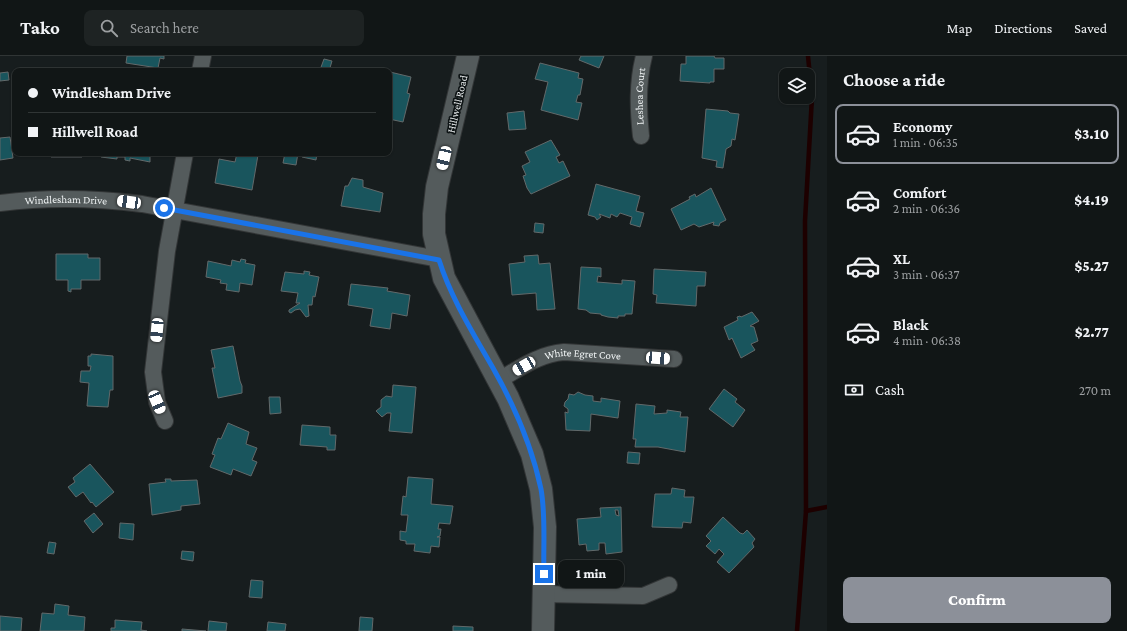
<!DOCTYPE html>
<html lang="en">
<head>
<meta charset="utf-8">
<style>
  :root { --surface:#111616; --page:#1e2323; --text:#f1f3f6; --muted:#9c9fa1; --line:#303535; --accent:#8c9099 }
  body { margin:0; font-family:"Crimson Pro",serif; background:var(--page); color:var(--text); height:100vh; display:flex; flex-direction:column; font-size:15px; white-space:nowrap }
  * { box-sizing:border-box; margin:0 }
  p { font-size:13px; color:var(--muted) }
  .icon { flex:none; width:22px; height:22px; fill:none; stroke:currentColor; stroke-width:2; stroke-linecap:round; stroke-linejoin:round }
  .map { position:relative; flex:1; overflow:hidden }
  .details { display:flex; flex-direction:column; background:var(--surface); width:300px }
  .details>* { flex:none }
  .top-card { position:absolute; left:12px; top:12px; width:380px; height:88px; border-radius:8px; box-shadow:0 1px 3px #0004,0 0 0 1px var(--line); display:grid; align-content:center; height:88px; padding:0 16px; background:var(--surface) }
  .buttons { position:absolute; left:779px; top:12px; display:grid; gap:8px }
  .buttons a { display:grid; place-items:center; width:36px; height:36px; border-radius:8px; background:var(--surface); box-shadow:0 1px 3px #0004,0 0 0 1px var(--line); font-size:20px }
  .end { position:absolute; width:18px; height:18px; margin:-9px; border:5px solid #1a73e8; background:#fff; box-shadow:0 0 0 2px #fff }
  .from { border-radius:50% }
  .bubble { position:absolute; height:28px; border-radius:8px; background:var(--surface); box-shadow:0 1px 3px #0004,0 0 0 1px var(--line); font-size:13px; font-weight:800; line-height:28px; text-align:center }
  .car { position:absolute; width:12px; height:24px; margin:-12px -6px; border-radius:5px; box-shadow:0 0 3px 1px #0007; background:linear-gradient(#fff 24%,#345 0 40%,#fff 0 76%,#345 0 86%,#fff 0) }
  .top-card b { display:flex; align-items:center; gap:14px; height:38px; font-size:15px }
  .top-card b+b { border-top:1px solid var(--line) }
  .top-card i { width:10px; height:10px; background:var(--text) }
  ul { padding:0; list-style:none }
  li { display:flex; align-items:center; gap:12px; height:60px; margin:0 8px 6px; padding:0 8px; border:2px solid transparent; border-radius:8px }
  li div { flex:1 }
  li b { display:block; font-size:15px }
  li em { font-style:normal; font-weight:800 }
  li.active { border-color:var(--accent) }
  li>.icon { width:36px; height:36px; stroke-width:1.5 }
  h2 { padding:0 16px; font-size:18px; line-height:48px }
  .pay { display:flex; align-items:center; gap:10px; height:44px; padding:0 16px; font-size:15px }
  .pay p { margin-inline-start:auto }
  .action { display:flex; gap:8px; margin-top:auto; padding:8px 16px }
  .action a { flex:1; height:46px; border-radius:8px; background:var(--accent); color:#fff; font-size:16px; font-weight:800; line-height:46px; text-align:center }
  header { display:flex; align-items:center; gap:24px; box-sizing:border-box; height:56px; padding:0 20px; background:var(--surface); border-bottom:1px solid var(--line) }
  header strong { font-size:19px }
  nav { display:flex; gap:22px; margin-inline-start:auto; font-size:14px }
  .search { width:280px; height:36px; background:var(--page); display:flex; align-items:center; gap:10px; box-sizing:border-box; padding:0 14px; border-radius:8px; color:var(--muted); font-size:15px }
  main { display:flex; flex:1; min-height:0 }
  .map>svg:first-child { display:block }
</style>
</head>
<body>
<header>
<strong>Tako</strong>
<div class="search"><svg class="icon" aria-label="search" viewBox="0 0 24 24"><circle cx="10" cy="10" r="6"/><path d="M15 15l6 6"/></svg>Search here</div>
<nav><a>Map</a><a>Directions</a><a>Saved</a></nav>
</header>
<main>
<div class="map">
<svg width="827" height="575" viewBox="0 0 827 575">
  <rect width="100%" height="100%" fill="#171d1e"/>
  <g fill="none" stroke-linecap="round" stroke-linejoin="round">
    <g stroke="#1d0000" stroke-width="4.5">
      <path d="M806,455L827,451"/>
      <path d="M797,575L806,455L805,165L812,41L808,0"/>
    </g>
  </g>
  <g fill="#19555d" stroke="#62696a" fill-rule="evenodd">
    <path d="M127,0H164V3L160,2L158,12L126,7Z"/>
    <path d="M581,0H604L599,12L579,4Z"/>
    <path d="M686,0H714L715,2H724V13H714V26H710V27L680,25L681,8H686Z"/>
    <path d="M324,3L332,5L329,15L320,14Z"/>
    <path d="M540,7L579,17L578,22L583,23L580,39H578L576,46L582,47L578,64L541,54L548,26L535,23Z"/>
    <path d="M8,16L9,24L0,25V17Z"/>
    <path d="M390,16L411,21L407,37L410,38L403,66L389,63Z"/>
    <path d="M706,53L728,55L730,57L739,58L735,84L732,83L731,90L726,93L723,112L716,111L717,105L702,102Z"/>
    <path d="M524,55L526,73L509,74L507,57Z"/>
    <path d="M10,81L13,102L0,104V82Z"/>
    <path d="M551,84L560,99L556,101L559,107L563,105L570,120L531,138L527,132L523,120L526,119L522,110L530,106L525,96Z"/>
    <path d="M33,97H82V101H51V99H33Z"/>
    <path d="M102,97H150V106L130,102V105L125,104V101H117V103L101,101Z"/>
    <path d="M237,97L258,99L252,134L215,127L219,103L235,106Z"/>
    <path d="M285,97H298L296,109L283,107Z"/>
    <path d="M303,97H317L316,104L302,101Z"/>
    <path d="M352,122L363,124V131L383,137L380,156L341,150L345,130H348Z"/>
    <path d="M596,128L640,140L636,155L644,157L640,171L630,168L632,161L620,157L617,161L611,158L610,162L599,158L601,161L597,164L595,161L588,159Z"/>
    <path d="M711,132L726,164L720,167L719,170L713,169L714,166L699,171L694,168L681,174L671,153L690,143L689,141L695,138L696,141Z"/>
    <path d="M535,167L544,168L543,177L534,176Z"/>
    <path d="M56,198H88V202H100V224H81V233H71V236L68,235V224H56Z"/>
    <path d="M538,199L539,208L550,207L555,253L537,254L536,237L512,239L509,208L525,206L524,200Z"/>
    <path d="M241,203L246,204L245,207L255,209L252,229L240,227L239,236L226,234L227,228L220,227L221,224L206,221L208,205L231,210L232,204L240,206Z"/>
    <path d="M581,211L601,212V221L598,220L597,226L622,228V224L635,225L632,258H625V260H618V262L608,261L601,259V258L590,257L586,254L578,253Z"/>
    <path d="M654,213L706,216L705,230H697L696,250L656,247L657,239L653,238Z"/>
    <path d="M304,215L310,216L309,219L319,221L315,241L313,240L312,249H308L309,260L306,261L300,253L295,254L291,257L289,256V254L300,247H296L298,237L281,235L285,216L304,218Z"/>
    <path d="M351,228L388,232L387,235L410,239L407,260L392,257L390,273L370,270L373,253L348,249Z"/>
    <path d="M752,256L759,265L750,270L754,271L758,285L751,288L755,294L741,302L732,282L729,284L724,271L738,264L737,261L740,260L741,261Z"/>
    <path d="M233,290L240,325L242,330V337L218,342L212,312H215L211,294Z"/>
    <path d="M91,298L113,300V334H110L108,351L87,350L89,327L80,326L81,315H90L91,310H88V300H91Z"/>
    <path d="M393,329L416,331L412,377L389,375L391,357H387L382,361L376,355L381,351V344L386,340L392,341Z"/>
    <path d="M724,333L737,343L735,346L745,354L733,371L709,353Z"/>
    <path d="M578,336L585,339L593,340V345L601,346V342L620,345L618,362L591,358L590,375L566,374L565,356L568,357V353L564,350L565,346L568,343L569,338L574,339Z"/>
    <path d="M269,341H280L281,357L270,358Z"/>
    <path d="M636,348L655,350L654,358L667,357V354L681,356L680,361H688L685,396L658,391H635L636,383H633Z"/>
    <path d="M228,367L249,376L246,388L257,392L252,404L257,406L251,420L233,413L231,419L210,411L215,399L212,398L218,382L221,383Z"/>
    <path d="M302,369L330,371V379H336L335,394H327V391L300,389Z"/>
    <path d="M628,396L640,397L639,408L627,407Z"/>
    <path d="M90,408L114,436L96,451L92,446L91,447L83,436L76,441L68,431L75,426L73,422Z"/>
    <path d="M408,421L433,423L431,448L453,450L450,468L439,467L438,473H441L440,480L437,481H440L439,491L431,490L430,497L414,495L415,488H406V485L400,484V475L406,476L408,459H401L403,440L406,441Z"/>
    <path d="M165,423H171V425L197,424L200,448L181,450V454L152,459L149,428L166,426Z"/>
    <path d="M672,432L685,434L684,441H694L691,467L683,466L682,472L652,471L655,438H671Z"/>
    <path d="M621,451L622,496L606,498L605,487H599V494L587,495L586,488L579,489L577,463L601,461L600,452ZM615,454H618L619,460L616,459Z"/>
    <path d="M94,457L103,468L93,477L84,465Z"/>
    <path d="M723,461L740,477L743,478L747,474L755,483L752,487L754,491L729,517L717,506L724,498L719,493L715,498L706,490L711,485L706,480Z"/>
    <path d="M120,467L134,468L133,484L119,482Z"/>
    <path d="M49,486L56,487L54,498L47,497Z"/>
    <path d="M182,495L194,496L193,505L181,503Z"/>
    <path d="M251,524L263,525L262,542L249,541Z"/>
    <path d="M55,548L69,550L68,559L85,561L84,575H40L42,557L54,558Z"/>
    <path d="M0,560L22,562L21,575H0Z"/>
    <path d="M360,561L373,562L372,575H359Z"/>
    <path d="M115,564L142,566L141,574L147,575H111V572H115Z"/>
    <path d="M209,565L227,567L226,575H208Z"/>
    <path d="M268,566L286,568L285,575H267Z"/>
    <path d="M453,570L473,571V575H453Z"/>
    <path d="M182,573L206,575H182Z"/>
  </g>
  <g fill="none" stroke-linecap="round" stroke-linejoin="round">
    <defs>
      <g id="street">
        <path d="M200,15L203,0"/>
        <path id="s1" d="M641,80C638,53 637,27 644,0"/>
        <path id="s2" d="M0,147C48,141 94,142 142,148L439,203"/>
        <path id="s3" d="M499,324C520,312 539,298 564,296L674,303"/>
        <path d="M165,365L157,346L153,316L167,195L185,97"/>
        <path d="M543,538L643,540L669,529"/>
      </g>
      <path id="secondary" d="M468,0L437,131L434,158V178L444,222L508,342L532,398L541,433L545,471L543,575"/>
    </defs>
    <use href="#street" stroke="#333637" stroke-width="18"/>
    <use href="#secondary" stroke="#333637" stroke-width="24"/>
    <use href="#street" stroke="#545b5c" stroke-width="16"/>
    <use href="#secondary" stroke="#545b5c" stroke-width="22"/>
  </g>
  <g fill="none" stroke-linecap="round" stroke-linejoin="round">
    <path stroke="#1a73e8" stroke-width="5" d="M164,152L439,204C451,242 473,277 493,312C514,349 532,391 541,433C546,461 543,489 544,518"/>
  </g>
  <g text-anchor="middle" stroke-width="3.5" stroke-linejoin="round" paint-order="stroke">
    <g font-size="11" fill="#edf1f2" stroke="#0e1415">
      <text dy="4" stroke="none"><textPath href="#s1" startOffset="40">Leshea Court</textPath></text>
      <text transform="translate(457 48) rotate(-77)" y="4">Hillwell Road</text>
      <text dy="4" stroke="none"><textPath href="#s2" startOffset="66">Windlesham Drive</textPath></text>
      <text dy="4" stroke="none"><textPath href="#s3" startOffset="90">White Egret Cove</textPath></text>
    </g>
  </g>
</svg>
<div class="buttons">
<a><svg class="icon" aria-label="layers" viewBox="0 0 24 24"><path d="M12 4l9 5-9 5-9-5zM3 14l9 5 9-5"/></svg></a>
</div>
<i class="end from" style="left:164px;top:152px"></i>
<i class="end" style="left:544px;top:518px"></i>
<div class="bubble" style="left:558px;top:504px;width:66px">1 min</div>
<i class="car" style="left:444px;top:102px;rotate:193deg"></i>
<i class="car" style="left:129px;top:146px;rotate:278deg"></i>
<i class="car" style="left:157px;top:274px;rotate:185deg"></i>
<i class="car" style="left:658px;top:302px;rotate:94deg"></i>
<i class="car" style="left:524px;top:310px;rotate:240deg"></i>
<i class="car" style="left:157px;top:346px;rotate:157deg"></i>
<div class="top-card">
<b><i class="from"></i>Windlesham Drive</b>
<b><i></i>Hillwell Road</b>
</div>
</div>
<section class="details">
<h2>Choose a ride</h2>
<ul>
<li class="active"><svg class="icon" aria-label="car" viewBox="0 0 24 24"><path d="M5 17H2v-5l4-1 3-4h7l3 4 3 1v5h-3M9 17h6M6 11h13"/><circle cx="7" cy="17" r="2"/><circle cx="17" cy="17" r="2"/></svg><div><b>Economy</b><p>1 min · 06:35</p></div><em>$3.10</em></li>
<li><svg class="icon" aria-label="car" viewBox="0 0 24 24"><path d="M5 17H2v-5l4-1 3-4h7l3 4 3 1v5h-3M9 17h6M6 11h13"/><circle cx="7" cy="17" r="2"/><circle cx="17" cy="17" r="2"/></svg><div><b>Comfort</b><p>2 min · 06:36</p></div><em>$4.19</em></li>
<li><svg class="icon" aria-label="car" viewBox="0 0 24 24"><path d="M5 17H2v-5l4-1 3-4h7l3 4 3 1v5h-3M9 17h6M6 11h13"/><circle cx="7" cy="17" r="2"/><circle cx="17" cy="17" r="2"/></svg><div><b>XL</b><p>3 min · 06:37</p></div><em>$5.27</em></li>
<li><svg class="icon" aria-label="car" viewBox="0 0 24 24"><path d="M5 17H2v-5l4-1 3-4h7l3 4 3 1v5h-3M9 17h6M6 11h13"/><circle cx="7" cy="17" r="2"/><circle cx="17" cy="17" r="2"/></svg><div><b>Black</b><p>4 min · 06:38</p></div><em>$2.77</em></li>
</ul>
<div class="pay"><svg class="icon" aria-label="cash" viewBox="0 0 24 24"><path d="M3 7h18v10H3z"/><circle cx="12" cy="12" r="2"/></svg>Cash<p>270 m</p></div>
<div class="action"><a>Confirm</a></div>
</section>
</main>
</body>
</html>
